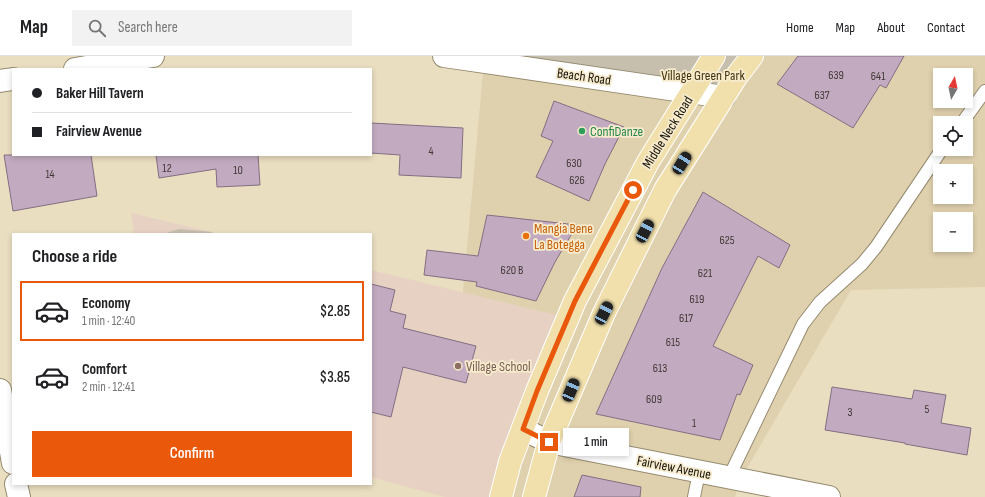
<!DOCTYPE html>
<html lang="en">
<head>
<meta charset="utf-8">
<style>
  :root { --surface:#fff; --page:#f2f2f2; --text:#202124; --muted:#757577; --line:#e0e0e0; --accent:#ea580c }
  body { margin:0; font-family:"Sofia Sans Condensed",sans-serif; background:var(--page); color:var(--text); height:100vh; display:flex; flex-direction:column; font-size:15px; white-space:nowrap }
  * { box-sizing:border-box; margin:0 }
  p { font-size:13px; color:var(--muted) }
  .icon { flex:none; width:22px; height:22px; fill:none; stroke:currentColor; stroke-width:2; stroke-linecap:round; stroke-linejoin:round }
  .map { position:relative; flex:1; overflow:hidden }
  .side { position:absolute; left:12px; top:177px; width:360px; height:252px; display:flex; flex-direction:column; background:var(--surface); border-radius:0px; box-shadow:0 2px 6px #0003 }
  .side>* { flex:none }
  .guide { position:absolute; left:12px; top:12px; width:360px; height:88px; border-radius:0px; box-shadow:0 2px 6px #0003; display:grid; align-content:center; height:88px; padding:0 20px; background:var(--surface) }
  .needle { width:26px; rotate:9deg }
  .buttons { position:absolute; left:933px; top:12px; display:grid; gap:8px }
  .buttons a { display:grid; place-items:center; width:40px; height:40px; border-radius:0px; background:var(--surface); box-shadow:0 2px 6px #0003; font-size:20px }
  .end { position:absolute; width:18px; height:18px; margin:-9px; border:5px solid #ea580c; background:#fff; box-shadow:0 0 0 2px #fff }
  .from { border-radius:50% }
  .bubble { position:absolute; height:28px; border-radius:0px; background:var(--surface); box-shadow:0 2px 6px #0003; font-size:13px; font-weight:600; line-height:28px; text-align:center }
  .car { position:absolute; width:12px; height:24px; margin:-12px -6px; border-radius:5px; box-shadow:0 0 3px 1px #0007; background:linear-gradient(#222 24%,#8ab4d8 0 40%,#222 0 76%,#8ab4d8 0 86%,#222 0) }
  .guide b { display:flex; align-items:center; gap:14px; height:38px; font-size:15px }
  .guide b+b { border-top:1px solid var(--line) }
  .guide i { width:10px; height:10px; background:var(--text) }
  ul { padding:0; list-style:none }
  li { display:flex; align-items:center; gap:12px; height:60px; margin:0 8px 6px; padding:0 12px; border:2px solid transparent; border-radius:0px }
  li div { flex:1 }
  li b { display:block; font-size:15px }
  li em { font-style:normal; font-weight:600 }
  li.active { border-color:var(--accent) }
  li>.icon { width:36px; height:36px; stroke-width:1.5 }
  h2 { padding:0 20px; font-size:18px; line-height:48px }
  .cta { display:flex; gap:8px; margin-top:auto; padding:8px 20px }
  .cta a { flex:1; height:46px; border-radius:0px; background:var(--accent); color:#fff; font-size:16px; font-weight:600; line-height:46px; text-align:center }
  header { display:flex; align-items:center; gap:24px; box-sizing:border-box; height:56px; padding:0 20px; background:var(--surface); border-bottom:1px solid var(--line) }
  header strong { font-size:19px }
  nav { display:flex; gap:22px; margin-inline-start:auto; font-size:14px }
  .search { width:280px; height:36px; background:var(--page); display:flex; align-items:center; gap:10px; box-sizing:border-box; padding:0 14px; border-radius:0px; color:var(--muted); font-size:15px }
  .map>svg:first-child { display:block }
</style>
</head>
<body>
<header>
<strong>Map</strong>
<div class="search"><svg class="icon" aria-label="search" viewBox="0 0 24 24"><circle cx="10" cy="10" r="6"/><path d="M15 15l6 6"/></svg>Search here</div>
<nav><a>Home</a><a>Map</a><a>About</a><a>Contact</a></nav>
</header>
<div class="map">
<svg width="985" height="441" viewBox="0 0 985 441">
  <rect width="100%" height="100%" fill="#eadec1"/>
  <path fill="#e0d1ae" fill-rule="evenodd" d="M741,0H985V231L851,234L740,424L735,441H498L463,235L484,6ZM940,19H966V45H940ZM940,67H966V93H940ZM940,115H966V141H940ZM940,163H966V189H940Z"/>
  <g fill="#e6d1c3">
    <path d="M131,157L219,178H134Z"/>
    <path d="M371,214L564,261L498,441H445L371,421Z"/>
  </g>
  <g fill="#c6bfae">
    <path d="M431,0H741L711,39L454,2Z"/>
    <path d="M179,173L212,176L213,178H163Z"/>
  </g>
  <g fill="#c2abc0" stroke="#836e82">
    <path d="M798,0H904L886,32L880,29L853,72L777,28Z"/>
    <path d="M554,45L624,71L605,108L589,145L536,121L553,85L541,80Z"/>
    <path d="M371,67L463,72L461,122L399,119L400,99L371,97Z"/>
    <path d="M4,99H91L97,140L13,155Z"/>
    <path d="M156,99H258L260,129L217,131L216,113L159,122Z"/>
    <path d="M703,136L790,189L779,212L758,200L713,290L753,309L740,339L737,338L720,384L596,358L662,212Z"/>
    <path d="M487,159L577,169L555,206L536,245L476,230L477,226L424,219L427,194L478,200Z"/>
    <path d="M371,228L395,234L390,255L406,259L403,272L476,290L466,327L403,311L391,361L371,356Z"/>
    <path d="M832,331L912,343L914,334L946,339L941,367L971,372L967,399L905,388V387L825,374Z"/>
    <path d="M582,419L641,431L640,441H574Z"/>
  </g>
  <g fill="none" stroke-linecap="round" stroke-linejoin="round">
    <defs>
      <g id="lane">
        <path d="M962,67L985,35"/>
        <path d="M729,421L803,268L820,246L862,208L876,191L942,93"/>
        <path d="M694,441L699,416"/>
      </g>
      <g id="street">
        <path d="M0,334L13,407"/>
        <path d="M16,428L19,441"/>
      </g>
      <g id="secondary">
        <path d="M444,0L724,41"/>
        <path d="M75,13L153,0"/>
        <path d="M0,25L13,23"/>
        <path d="M523,373L549,386L829,441"/>
      </g>
      <g id="primary">
        <path d="M501,441L510,406L537,335L575,245L648,106L714,0"/>
        <path d="M534,441L549,386L604,257L665,134L736,21L752,0"/>
      </g>
    </defs>
    <use href="#lane" stroke="#958a6f" stroke-width="14"/>
    <use href="#street" stroke="#958a6f" stroke-width="24"/>
    <use href="#secondary" stroke="#958a6f" stroke-width="24"/>
    <use href="#primary" stroke="#fff" stroke-width="24"/>
    <use href="#lane" stroke="#fff" stroke-width="12"/>
    <use href="#street" stroke="#fff" stroke-width="22"/>
    <use href="#secondary" stroke="#fff" stroke-width="22"/>
    <use href="#primary" stroke="#f1e0ac" stroke-width="22"/>
  </g>
  <g fill="none" stroke-linecap="round" stroke-linejoin="round">
    <path stroke="#ea580c" stroke-width="5" d="M549,386L523,373L537,335L575,245L633,134"/>
  </g>
  <circle fill="#2e9e5b" stroke="#f7ebce" stroke-width="1.5" cx="582" cy="75" r="4"/>
  <circle fill="#e8710a" stroke="#f7ebce" stroke-width="1.5" cx="526" cy="180" r="4"/>
  <circle fill="#8d6e63" stroke="#f7ebce" stroke-width="1.5" cx="458" cy="310" r="4"/>
  <g text-anchor="middle" stroke-width="3.5" stroke-linejoin="round" paint-order="stroke">
    <g font-size="12" fill="#413836">
      <text x="836" y="23">639</text>
      <text x="878" y="24">641</text>
      <text x="822" y="43">637</text>
      <text x="431" y="99">4</text>
      <text x="574" y="111">630</text>
      <text x="167" y="116">12</text>
      <text x="238" y="118">10</text>
      <text x="50" y="122">14</text>
      <text x="577" y="128">626</text>
      <text x="727" y="188">625</text>
      <text x="512" y="218">620 B</text>
      <text x="705" y="221">621</text>
      <text x="697" y="247">619</text>
      <text x="686" y="266">617</text>
      <text x="673" y="290">615</text>
      <text x="660" y="316">613</text>
      <text x="654" y="347">609</text>
      <text x="927" y="357">5</text>
      <text x="850" y="360">3</text>
      <text x="694" y="371">1</text>
    </g>
    <g font-size="14" fill="#40320c" stroke="#f7ebce">
      <text x="703" y="24">Village Green Park</text>
    </g>
    <g font-size="14" fill="#161208" stroke="#f7ebce">
      <text transform="translate(584 20) rotate(8)" y="5">Beach Road</text>
      <text transform="translate(667 76) rotate(-58)" y="5">Middle Neck Road</text>
      <text transform="translate(674 411) rotate(11)" y="5">Fairview Avenue</text>
    </g>
    <g font-size="14" fill="#27864d" stroke="#f7ebce" text-anchor="start">
      <text x="590" y="80">ConfiDanze</text>
    </g>
    <g font-size="14" fill="#c56008" stroke="#f7ebce" text-anchor="start">
      <text x="534" y="177">Mangia Bene<tspan x="534" dy="16">La Botegga</tspan></text>
    </g>
    <g font-size="14" fill="#785e54" stroke="#f7ebce" text-anchor="start">
      <text x="466" y="315">Village School</text>
    </g>
  </g>
</svg>
<div class="buttons">
<a><svg class="needle" viewBox="-14 -14 28 28"><path d="M0-13l5 13h-10z" fill="#e53935"/><path d="M0 13l5-13h-10z" fill="#757577"/></svg></a>
<a><svg class="icon" aria-label="locate" viewBox="0 0 24 24"><circle cx="12" cy="12" r="6"/><path d="M12 2v4M12 18v4M2 12h4M18 12h4"/></svg></a>
<a>+</a>
<a>−</a>
</div>
<i class="end from" style="left:633px;top:134px"></i>
<i class="end" style="left:549px;top:386px"></i>
<div class="bubble" style="left:563px;top:372px;width:66px">1 min</div>
<i class="car" style="left:682px;top:107px;rotate:32deg"></i>
<i class="car" style="left:645px;top:175px;rotate:27deg"></i>
<i class="car" style="left:604px;top:257px;rotate:27deg"></i>
<i class="car" style="left:571px;top:334px;rotate:23deg"></i>
<div class="guide">
<b><i class="from"></i>Baker Hill Tavern</b>
<b><i></i>Fairview Avenue</b>
</div>
<section class="side">
<h2>Choose a ride</h2>
<ul>
<li class="active"><svg class="icon" aria-label="car" viewBox="0 0 24 24"><path d="M5 17H2v-5l4-1 3-4h7l3 4 3 1v5h-3M9 17h6M6 11h13"/><circle cx="7" cy="17" r="2"/><circle cx="17" cy="17" r="2"/></svg><div><b>Economy</b><p>1 min · 12:40</p></div><em>$2.85</em></li>
<li><svg class="icon" aria-label="car" viewBox="0 0 24 24"><path d="M5 17H2v-5l4-1 3-4h7l3 4 3 1v5h-3M9 17h6M6 11h13"/><circle cx="7" cy="17" r="2"/><circle cx="17" cy="17" r="2"/></svg><div><b>Comfort</b><p>2 min · 12:41</p></div><em>$3.85</em></li>
</ul>
<div class="cta"><a>Confirm</a></div>
</section>
</div>
</body>
</html>
